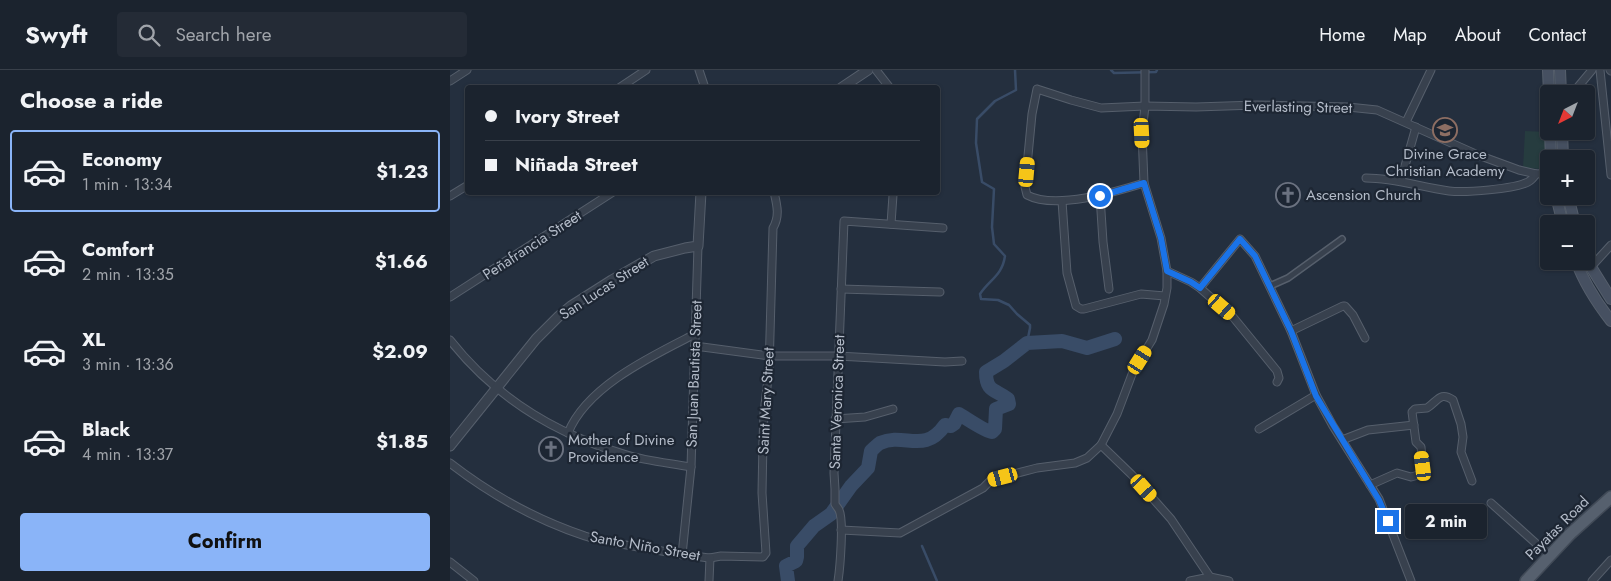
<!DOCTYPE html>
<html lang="en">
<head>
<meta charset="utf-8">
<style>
  :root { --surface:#1b232e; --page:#242b36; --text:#f1f3f6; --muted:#a0a4aa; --line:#39404a; --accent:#8ab4f8 }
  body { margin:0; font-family:Jost,sans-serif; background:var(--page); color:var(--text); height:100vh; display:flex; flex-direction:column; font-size:19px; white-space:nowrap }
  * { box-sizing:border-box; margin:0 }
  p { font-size:16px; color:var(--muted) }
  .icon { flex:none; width:28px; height:28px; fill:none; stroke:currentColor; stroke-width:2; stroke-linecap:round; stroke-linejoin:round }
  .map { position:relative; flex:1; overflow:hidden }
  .side { display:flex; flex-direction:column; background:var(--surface); width:450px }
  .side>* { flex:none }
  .top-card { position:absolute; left:15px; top:15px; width:475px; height:110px; border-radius:5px; box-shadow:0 1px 4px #0004,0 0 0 1px var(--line); display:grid; align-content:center; height:110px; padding:0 20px; background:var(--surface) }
  .needle { width:32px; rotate:222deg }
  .buttons { position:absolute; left:1090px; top:15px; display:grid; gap:10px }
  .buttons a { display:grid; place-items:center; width:55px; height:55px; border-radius:5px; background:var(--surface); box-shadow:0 1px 4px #0004,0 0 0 1px var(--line); font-size:25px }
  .end { position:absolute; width:22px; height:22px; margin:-11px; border:6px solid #1a73e8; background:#fff; box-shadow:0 0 0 2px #fff }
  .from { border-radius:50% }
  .bubble { position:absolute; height:35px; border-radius:5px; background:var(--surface); box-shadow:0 1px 4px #0004,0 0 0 1px var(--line); font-size:16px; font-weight:700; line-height:35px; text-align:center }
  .car { position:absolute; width:15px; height:30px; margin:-15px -8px; border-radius:6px; box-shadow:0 0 4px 1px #0007; background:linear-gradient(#f5c518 24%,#345 0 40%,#f5c518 0 76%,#345 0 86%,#f5c518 0) }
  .top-card b { display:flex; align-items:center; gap:18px; height:48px; font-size:19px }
  .top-card b+b { border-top:1px solid var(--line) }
  .top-card i { width:12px; height:12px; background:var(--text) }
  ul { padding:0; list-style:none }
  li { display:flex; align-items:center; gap:15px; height:82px; margin:0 10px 8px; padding:0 10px; border:2px solid transparent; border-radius:5px }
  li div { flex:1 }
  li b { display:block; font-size:19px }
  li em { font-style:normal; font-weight:700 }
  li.active { border-color:var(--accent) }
  li>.icon { width:45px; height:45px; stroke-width:1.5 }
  h2 { padding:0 20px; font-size:22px; line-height:60px }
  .button { display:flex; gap:10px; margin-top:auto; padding:10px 20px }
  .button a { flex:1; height:58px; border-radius:5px; background:var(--accent); color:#111; font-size:20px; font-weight:700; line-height:58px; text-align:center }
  header { display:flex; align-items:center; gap:30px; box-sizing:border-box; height:70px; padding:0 25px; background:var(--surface); border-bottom:1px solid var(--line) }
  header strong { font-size:24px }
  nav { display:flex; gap:28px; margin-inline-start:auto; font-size:18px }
  .search { width:350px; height:45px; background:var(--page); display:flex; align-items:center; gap:12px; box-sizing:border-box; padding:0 18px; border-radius:5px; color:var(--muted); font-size:19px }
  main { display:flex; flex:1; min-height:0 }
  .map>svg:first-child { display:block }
</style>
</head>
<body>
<header>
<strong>Swyft</strong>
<div class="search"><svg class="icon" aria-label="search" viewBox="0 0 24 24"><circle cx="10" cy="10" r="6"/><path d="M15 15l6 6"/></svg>Search here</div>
<nav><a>Home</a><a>Map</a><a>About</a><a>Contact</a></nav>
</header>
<main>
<section class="side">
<h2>Choose a ride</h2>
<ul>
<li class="active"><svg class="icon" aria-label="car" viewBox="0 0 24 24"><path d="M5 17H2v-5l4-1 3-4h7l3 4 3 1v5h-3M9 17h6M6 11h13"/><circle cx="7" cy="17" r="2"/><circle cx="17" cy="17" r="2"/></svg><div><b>Economy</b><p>1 min · 13:34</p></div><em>$1.23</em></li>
<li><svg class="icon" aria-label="car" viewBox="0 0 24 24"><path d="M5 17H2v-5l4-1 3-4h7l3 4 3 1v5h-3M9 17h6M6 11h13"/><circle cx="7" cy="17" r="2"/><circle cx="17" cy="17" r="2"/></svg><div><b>Comfort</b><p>2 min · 13:35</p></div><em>$1.66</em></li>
<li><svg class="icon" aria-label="car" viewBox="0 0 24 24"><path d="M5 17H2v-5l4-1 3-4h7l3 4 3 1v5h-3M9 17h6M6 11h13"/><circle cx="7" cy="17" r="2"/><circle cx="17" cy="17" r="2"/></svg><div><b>XL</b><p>3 min · 13:36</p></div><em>$2.09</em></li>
<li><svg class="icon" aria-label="car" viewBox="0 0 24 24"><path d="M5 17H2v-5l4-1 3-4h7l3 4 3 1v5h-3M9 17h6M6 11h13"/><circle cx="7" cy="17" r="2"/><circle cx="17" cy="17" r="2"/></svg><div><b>Black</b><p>4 min · 13:37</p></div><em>$1.85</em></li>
</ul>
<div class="button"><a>Confirm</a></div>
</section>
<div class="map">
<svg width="1161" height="511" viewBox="0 0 1161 511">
  <rect width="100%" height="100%" fill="#242f3e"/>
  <path fill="#263c3f" d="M1075,61L1096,62L1094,99L1073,98Z"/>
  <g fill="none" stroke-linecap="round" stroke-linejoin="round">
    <g stroke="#394c67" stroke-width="2.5">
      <path d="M565,0L566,20L545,31L527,49L526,73L532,112L544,119L542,157L544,174L555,186C552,206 540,209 530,224L531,229L548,230L559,235L567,244L580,255V258L577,273"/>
      <path d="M661,0L664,3L706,2L707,0"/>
      <path d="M472,476L487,511"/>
    </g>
    <path stroke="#394c67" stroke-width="14" d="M338,511L336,496L346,491L347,487V476L364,456L381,444L401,416L418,398L421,381C424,378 427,375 430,373C455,362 474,385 495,355L501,356L504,354L509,344C516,348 536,362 542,362L545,359L546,339L559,334L558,329C545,319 536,322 536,302L554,291L577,273L612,271L637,278L665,269"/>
    <defs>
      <path id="pedestrian" d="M820,216L838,208L892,169"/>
      <g id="minor">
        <path d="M249,0L255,18"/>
        <path d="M426,0L440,18"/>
        <path d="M1150,0L1161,105"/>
        <path d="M1160,0L1161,1"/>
        <path d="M0,11L17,0"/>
        <path d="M169,18L196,0"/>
        <path d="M1122,24L1142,0"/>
        <path d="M956,52L981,0"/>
        <path d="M916,108C945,108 970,117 999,121C1015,123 1064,119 1078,112C1082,110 1084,107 1086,104"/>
        <path d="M951,110L966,57"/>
        <path d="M694,113C665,122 605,140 577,125L575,117L582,44L587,19L621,30L651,38L695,36L746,37L806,35L898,37L927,40L1028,85L1069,100L1086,104L1099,103"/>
        <path d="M0,126L18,115"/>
        <path d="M650,126L653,172L659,219"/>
        <path d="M612,131L617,203L626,236L631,239H634L691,224L715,226"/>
        <path d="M441,154L443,125"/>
        <path d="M1141,197L1161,175"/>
        <path d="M717,201L741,212L750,218L783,247L827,301L829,308L827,312"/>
        <path d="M750,218L790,169L805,186L841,261L866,325L883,356L929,429L961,511"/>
        <path d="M391,219L490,222"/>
        <path d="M0,227L163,122"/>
        <path d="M841,261L893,236H895L903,245L915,268"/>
        <path d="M0,270C45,327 107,365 177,385C197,391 219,393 241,397"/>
        <path d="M245,276L319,286H388L495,292L512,291"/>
        <path d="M385,349L415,347L443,339"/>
        <path d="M809,359L866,325"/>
        <path d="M118,363C137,316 202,286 245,264"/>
        <path d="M892,370L918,360L964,355"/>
        <path d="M651,375L682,405L721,449L760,507"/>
        <path d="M0,393C40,424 87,450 135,466C158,473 182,476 206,480C224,483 242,486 260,488L271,486L313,487L316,483L312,423L313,371L314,343L319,300L323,158C330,146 327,135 324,122"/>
        <path d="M920,415L947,403L961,407L972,404L973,396L971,377L966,372L962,342L965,339L977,338C988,331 990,321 1003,330L1011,354L1013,367L1011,382L1022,411"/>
        <path d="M1041,433L1099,485"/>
        <path d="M391,460L450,463L533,418L541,410L587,398L625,393L637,388L651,375L667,344L684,299L702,270L714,234L717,218V201L711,168L694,113L692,63L695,36V0"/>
        <path d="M232,485L241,397L248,176"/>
        <path d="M0,492L24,511"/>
        <path d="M259,511L260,488"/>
        <path d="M388,511C390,498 394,450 389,440C388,438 386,436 385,434V419L384,403L394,151L493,158"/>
        <path d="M740,511L760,507L779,511"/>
        <path d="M1142,511L1161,490"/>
      </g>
      <g id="tertiary">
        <path d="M391,18L418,0"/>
        <path d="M0,376L86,269L109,246L121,236L162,210L204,186L235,178L248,176L251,122"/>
      </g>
      <g id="secondary">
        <path d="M1098,0L1099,24"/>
        <path d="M1110,0L1111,24"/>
        <path d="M1100,61L1101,89"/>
        <path d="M1112,61L1113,89"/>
        <path d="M1106,126L1113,154"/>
        <path d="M1118,126L1125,154"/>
        <path d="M1136,185L1141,197L1161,229"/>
        <path d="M1126,191C1134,213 1147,233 1161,251"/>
      </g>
      <path id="primary" d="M1076,511L1120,464L1161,427"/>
    </defs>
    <use href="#pedestrian" stroke="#565f6c" stroke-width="8"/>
    <use href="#minor" stroke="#565f6c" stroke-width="9"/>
    <use href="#tertiary" stroke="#565f6c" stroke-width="11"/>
    <use href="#secondary" stroke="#565f6c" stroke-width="12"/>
    <use href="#primary" stroke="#414a57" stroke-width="14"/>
    <use href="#pedestrian" stroke="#38414e" stroke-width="5"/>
    <use href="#minor" stroke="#38414e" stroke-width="7"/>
    <use href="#tertiary" stroke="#38414e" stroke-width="9"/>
    <use href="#secondary" stroke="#465061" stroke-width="10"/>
    <use href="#primary" stroke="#56606e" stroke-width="11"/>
  </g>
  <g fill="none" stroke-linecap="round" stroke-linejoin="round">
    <path stroke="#1a73e8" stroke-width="6" d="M650,126L694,113L711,168L717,201L741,212L750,218L790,169L805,186L841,261L866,326L884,356L929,430L938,451"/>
  </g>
  <defs>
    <symbol id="school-ring" viewBox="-11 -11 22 22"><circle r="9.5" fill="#1d2633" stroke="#8d6e63" stroke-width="1.5"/><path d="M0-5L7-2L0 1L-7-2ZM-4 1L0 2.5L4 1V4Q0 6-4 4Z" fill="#8d6e63"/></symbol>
    <symbol id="church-ring" viewBox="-11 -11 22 22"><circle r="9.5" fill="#1d2633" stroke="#6b7280" stroke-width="1.5"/><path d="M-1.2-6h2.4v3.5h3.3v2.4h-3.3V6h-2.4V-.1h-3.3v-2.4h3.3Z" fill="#6b7280"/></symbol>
  </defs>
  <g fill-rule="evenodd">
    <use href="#school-ring" x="981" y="46" width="28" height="28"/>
    <use href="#church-ring" x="824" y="111" width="28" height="28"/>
    <use href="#church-ring" x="87" y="365" width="28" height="28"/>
  </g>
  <g text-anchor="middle" stroke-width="4.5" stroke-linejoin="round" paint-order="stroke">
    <g font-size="15" fill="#b4bcc9" stroke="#1d2633">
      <text transform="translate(848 37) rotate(1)" y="5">Everlasting Street</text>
      <text transform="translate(82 175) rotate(-33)" y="5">Peñafrancia Street</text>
      <text transform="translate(154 218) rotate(-33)" y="5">San Lucas Street</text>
      <text transform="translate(244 304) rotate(-88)" y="5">San Juan Bautista Street</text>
      <text transform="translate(316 331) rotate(-87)" y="5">Saint Mary Street</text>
      <text transform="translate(387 332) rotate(-88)" y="5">Santa Veronica Street</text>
      <text transform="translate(1107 458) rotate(-45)" y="5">Payatas Road</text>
      <text transform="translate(195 476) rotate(10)" y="5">Santo Niño Street</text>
    </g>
    <g font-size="15" fill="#b4bcc9" stroke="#1d2633" text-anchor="start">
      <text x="995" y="89" text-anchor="middle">Divine Grace<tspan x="995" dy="17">Christian Academy</tspan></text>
      <text x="856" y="130">Ascension Church</text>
      <text x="118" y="375">Mother of Divine<tspan x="118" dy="17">Providence</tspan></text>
    </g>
  </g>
</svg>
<div class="buttons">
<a><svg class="needle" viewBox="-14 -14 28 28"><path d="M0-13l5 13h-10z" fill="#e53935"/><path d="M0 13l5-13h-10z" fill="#a0a4aa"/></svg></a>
<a>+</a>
<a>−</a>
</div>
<i class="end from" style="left:650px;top:126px"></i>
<i class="end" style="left:938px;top:451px"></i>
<div class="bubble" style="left:955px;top:434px;width:82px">2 min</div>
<i class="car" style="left:692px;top:63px;rotate:177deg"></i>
<i class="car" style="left:577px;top:102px;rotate:5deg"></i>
<i class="car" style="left:772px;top:237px;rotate:131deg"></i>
<i class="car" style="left:690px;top:290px;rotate:32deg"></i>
<i class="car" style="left:973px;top:396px;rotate:353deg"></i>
<i class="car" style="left:553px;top:407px;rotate:255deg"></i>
<i class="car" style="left:694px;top:418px;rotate:138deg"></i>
<div class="top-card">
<b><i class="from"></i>Ivory Street</b>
<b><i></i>Niñada Street</b>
</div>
</div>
</main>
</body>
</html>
